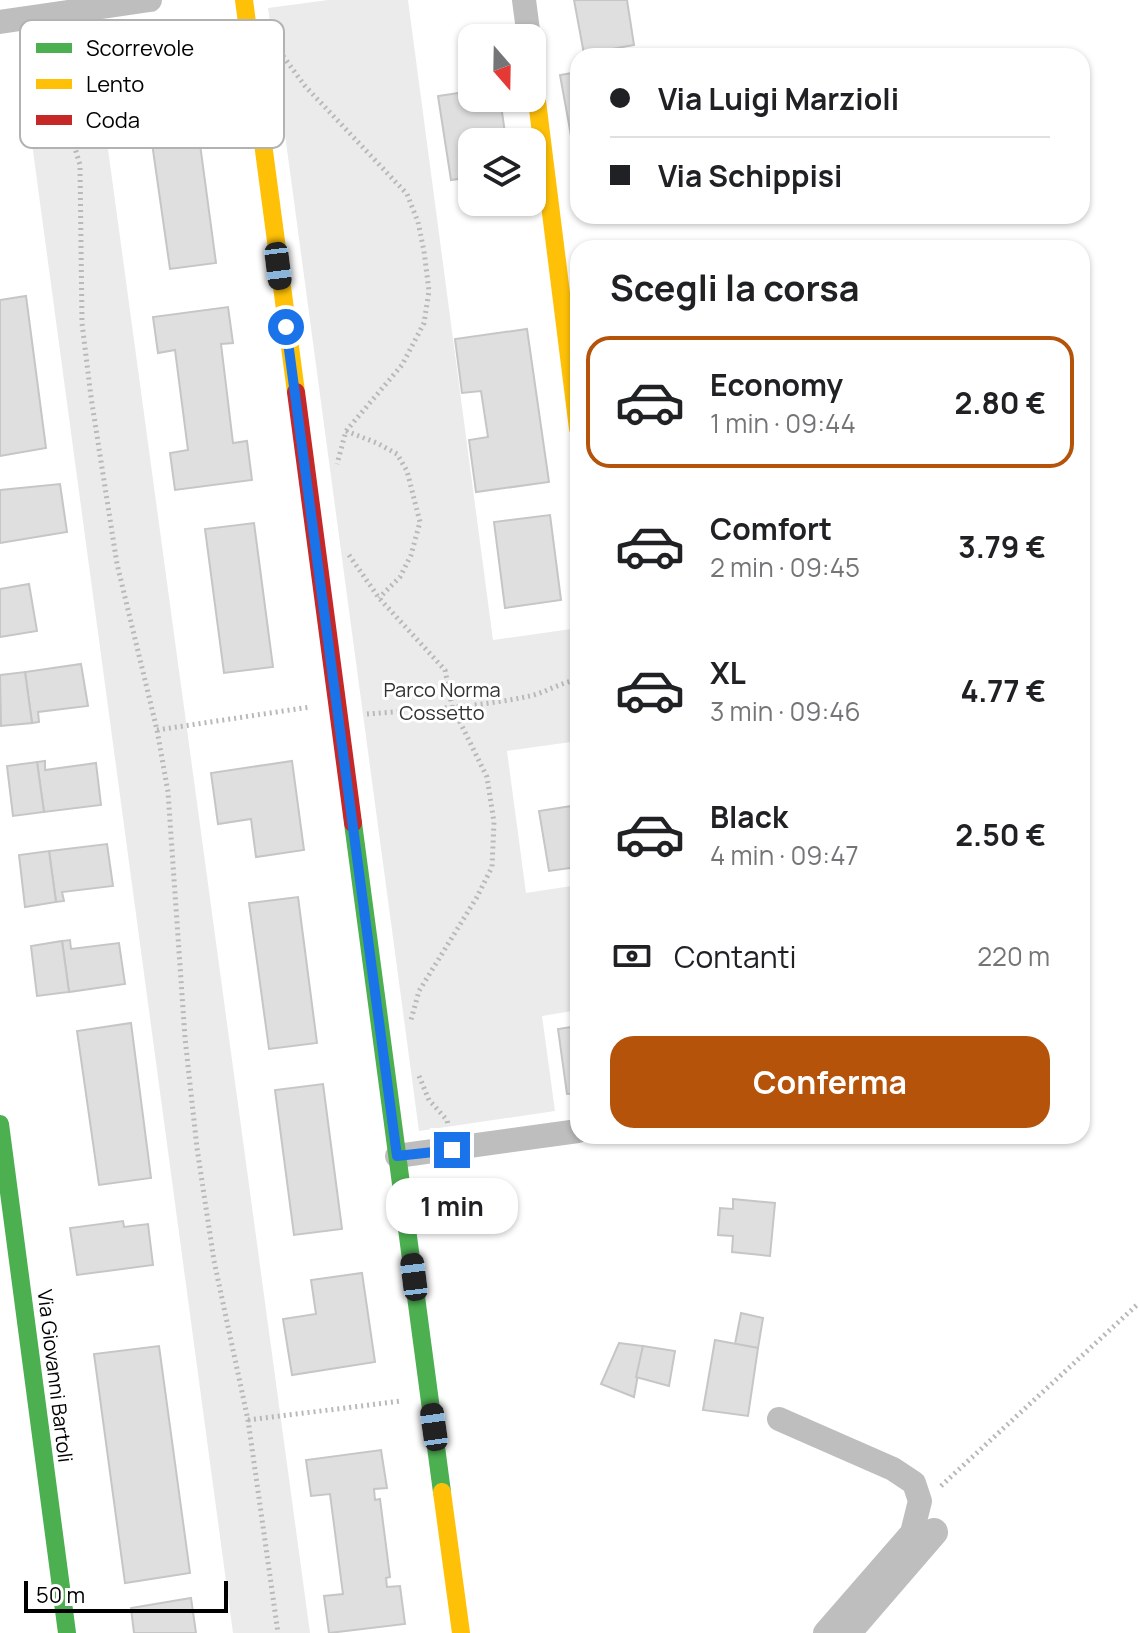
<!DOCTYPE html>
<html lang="it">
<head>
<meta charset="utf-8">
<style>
  :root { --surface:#fff; --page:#f6f6f6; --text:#202124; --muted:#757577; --line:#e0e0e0; --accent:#b45309 }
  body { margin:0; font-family:Manrope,sans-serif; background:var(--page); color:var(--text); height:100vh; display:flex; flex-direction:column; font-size:30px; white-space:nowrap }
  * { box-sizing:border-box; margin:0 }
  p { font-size:26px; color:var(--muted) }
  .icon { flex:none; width:44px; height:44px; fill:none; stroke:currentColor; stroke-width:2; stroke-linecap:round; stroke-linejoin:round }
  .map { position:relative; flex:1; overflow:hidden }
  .side { position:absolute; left:570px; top:240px; width:520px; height:904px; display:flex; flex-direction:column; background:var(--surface); border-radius:24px; box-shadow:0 2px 6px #0004 }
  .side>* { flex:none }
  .banner { position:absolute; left:570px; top:48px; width:520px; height:176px; border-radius:24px; box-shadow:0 2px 6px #0004; display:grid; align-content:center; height:176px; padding:0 40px; background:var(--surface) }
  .needle { width:52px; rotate:160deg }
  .buttons { position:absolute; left:458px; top:24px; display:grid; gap:16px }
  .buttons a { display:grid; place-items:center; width:88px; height:88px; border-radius:16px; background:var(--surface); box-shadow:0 2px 6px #0004; font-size:40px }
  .scale { position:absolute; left:24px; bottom:20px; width:204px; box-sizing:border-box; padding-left:8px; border:4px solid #000; border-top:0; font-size:22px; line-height:28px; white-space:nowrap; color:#000; -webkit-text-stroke:6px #fff; paint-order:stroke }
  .end { position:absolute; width:36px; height:36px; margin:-18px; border:10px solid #1a73e8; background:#fff; box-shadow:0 0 0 4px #fff }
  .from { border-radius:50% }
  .bubble { position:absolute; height:56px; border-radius:24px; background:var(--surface); box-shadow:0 2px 6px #0004; font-size:26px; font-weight:700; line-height:56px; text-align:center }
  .car { position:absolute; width:24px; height:48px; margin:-24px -12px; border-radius:10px; box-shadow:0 0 6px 2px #0007; background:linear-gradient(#222 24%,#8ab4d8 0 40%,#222 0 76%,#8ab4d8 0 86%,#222 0) }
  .banner b { display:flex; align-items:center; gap:28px; height:76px; font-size:30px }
  .banner b+b { border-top:2px solid var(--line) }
  .banner i { width:20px; height:20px; background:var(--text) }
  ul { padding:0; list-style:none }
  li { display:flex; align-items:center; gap:24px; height:132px; margin:0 16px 12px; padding:0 24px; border:4px solid transparent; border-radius:24px }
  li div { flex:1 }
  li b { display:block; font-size:30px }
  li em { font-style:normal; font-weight:700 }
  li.selected { border-color:var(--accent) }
  li>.icon { width:72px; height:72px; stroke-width:1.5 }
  h2 { padding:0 40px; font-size:36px; line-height:96px }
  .pay { display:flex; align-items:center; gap:20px; height:88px; padding:0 40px; font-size:30px }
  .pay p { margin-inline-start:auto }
  .action { display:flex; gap:16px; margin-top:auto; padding:16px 40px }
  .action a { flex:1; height:92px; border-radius:24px; background:var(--accent); color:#fff; font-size:32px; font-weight:700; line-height:92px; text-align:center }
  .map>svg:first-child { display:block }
</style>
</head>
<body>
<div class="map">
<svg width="1139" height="1633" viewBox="0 0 1139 1633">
  <rect width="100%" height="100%" fill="#fff"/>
  <g fill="#ebebeb">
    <path d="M328,0H408L493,640L578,628V741L507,751L526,893L578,885V1010L542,1016L555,1111L419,1131L268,8Z"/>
    <path d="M218,20L230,109L105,127L310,1633H233L19,47Z"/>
  </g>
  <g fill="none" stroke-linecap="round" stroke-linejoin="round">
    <path stroke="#bebebe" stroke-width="28" d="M847,1633L934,1532"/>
  </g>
  <g fill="#dfdfdf" stroke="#c6c6c6" stroke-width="2">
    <path d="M574,0H627L634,45L584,54Z"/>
    <path d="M578,72V174L560,75Z"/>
    <path d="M472,91V98H482L483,107L501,105L506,140L472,142V177L451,180L438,96Z"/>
    <path d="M197,122L216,263L170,269L150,129Z"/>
    <path d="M26,296L46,448L0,456V300Z"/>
    <path d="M228,307L233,343L221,344L233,443L247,441L252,480L175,490L170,453L188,450L175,350L158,353L153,317Z"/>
    <path d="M527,329L549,482L476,492L469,440L488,437L481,391L462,393L455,339Z"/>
    <path d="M60,484L67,532L0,543V490Z"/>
    <path d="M550,515L561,600L505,608L494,522Z"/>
    <path d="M254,523L273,667L224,673L205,529Z"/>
    <path d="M29,584L37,631L0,637V589Z"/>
    <path d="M81,664L88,706L38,712L39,722L32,723L25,672Z"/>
    <path d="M25,672L32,723L1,726L0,675Z"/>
    <path d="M45,761V770L96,763L101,805L44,812L37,762Z"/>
    <path d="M292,761L304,850L256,857L251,819L218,824L211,773Z"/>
    <path d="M37,762L44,812L13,816L7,766Z"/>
    <path d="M578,805V867L549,871L539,811Z"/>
    <path d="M107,844L113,886L62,892L64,901L56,902L49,851Z"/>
    <path d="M49,851L56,902L25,907L19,855Z"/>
    <path d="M298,897L317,1043L269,1049L249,903Z"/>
    <path d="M70,940L71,949L119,943L125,984L69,992L62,941Z"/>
    <path d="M62,941L69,992L37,996L31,946Z"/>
    <path d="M131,1023L151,1178L99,1185L77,1031Z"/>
    <path d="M578,1026V1093L567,1094L558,1029Z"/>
    <path d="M323,1084L342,1229L294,1235L275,1090Z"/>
    <path d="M733,1199L775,1203L770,1256L732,1252L733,1236L718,1235L720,1208L733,1209Z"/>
    <path d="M123,1221L124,1227L148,1224L153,1265L77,1275L70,1228Z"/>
    <path d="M362,1273L375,1362L292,1375L283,1319L316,1314L311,1280Z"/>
    <path d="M741,1313L763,1318L758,1348L735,1344Z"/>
    <path d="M715,1340L758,1348L748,1416L703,1410Z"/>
    <path d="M619,1343L643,1346L634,1397L601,1384Z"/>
    <path d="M159,1346L190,1573L125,1583L94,1354Z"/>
    <path d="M643,1346L675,1351L669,1386L636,1377Z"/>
    <path d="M381,1450L387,1488L374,1489L375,1500L380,1499L390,1577L386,1578L387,1587L400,1586L405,1624L329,1633L324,1596L343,1594L330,1494L311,1496L306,1460Z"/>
    <path d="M191,1598L196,1633H134L131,1608Z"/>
  </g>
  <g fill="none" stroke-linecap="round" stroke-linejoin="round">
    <g stroke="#b9b9b9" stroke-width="5" stroke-dasharray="2 4" stroke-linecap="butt">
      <path d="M50,40L53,74L80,165L82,323L91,397L117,564L157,730L168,792L185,1038L197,1148L214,1261L248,1420L278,1633"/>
      <path d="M283,56L305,86L407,194L418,222L424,251L429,291L424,323L402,365L346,431L337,464"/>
      <path d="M346,431L377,443L397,454L407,471L420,522L411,555L400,577L379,598"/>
      <path d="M349,555L379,598L445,670L452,706L487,777L494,822L492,867L477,897L419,991L411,1020"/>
      <path d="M367,714C419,710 479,707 530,696C547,692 561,682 578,680"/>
      <path d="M157,730L310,707"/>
      <path d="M419,1076L429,1100L447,1120L448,1125"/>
      <path d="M248,1420L401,1401"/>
      <path d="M941,1486L1139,1303"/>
    </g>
    <g stroke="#bebebe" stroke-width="24">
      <path d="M524,0L529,38"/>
      <path d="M0,22L150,0"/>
      <path d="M397,1156L578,1131"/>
      <path d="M779,1419L893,1469L914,1483L920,1501L912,1533L825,1633"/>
    </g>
    <g stroke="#4caf50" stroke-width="18">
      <path d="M353,823L442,1492"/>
      <path d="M0,1124L67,1633"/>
    </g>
    <g stroke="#ffc107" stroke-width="18">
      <path d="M244,0L296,392"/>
      <path d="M532,61L578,429"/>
      <path d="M442,1492L461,1633"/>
    </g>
    <path stroke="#c62828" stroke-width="18" d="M296,392L353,823"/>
  </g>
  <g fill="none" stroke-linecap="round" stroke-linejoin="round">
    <path stroke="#1a73e8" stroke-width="10" d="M286,327L397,1156L452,1150"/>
  </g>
  <g text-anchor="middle" stroke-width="6" stroke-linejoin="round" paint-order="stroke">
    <g font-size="20" fill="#323232" stroke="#fff">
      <text x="442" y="697">Parco Norma<tspan x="442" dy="23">Cossetto</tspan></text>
    </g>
    <g font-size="20" fill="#000" stroke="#fff">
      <text transform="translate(55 1376) rotate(83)" y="7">Via Giovanni Bartoli</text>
    </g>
  </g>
  <rect x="20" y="20" width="264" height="128" rx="12" fill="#fff" stroke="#b2b2b2" stroke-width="2"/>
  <rect x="36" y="43" width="36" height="10" fill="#4caf50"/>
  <rect x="36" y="79" width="36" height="10" fill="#ffc107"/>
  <rect x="36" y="115" width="36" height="10" fill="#c62828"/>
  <g font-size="22" fill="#000">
    <text x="86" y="56">Scorrevole</text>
    <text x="86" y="92">Lento</text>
    <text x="86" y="128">Coda</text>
  </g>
</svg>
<div class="buttons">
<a><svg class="needle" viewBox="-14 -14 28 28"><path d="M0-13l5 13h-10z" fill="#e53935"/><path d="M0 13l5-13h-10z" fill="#757577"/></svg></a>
<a><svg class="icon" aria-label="layers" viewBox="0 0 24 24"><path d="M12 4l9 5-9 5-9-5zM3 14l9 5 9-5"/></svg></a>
</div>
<div class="scale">50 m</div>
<i class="end from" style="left:286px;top:327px"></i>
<i class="end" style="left:452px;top:1150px"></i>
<div class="bubble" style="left:386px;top:1178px;width:132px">1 min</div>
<i class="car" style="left:278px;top:266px;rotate:173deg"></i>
<i class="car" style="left:414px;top:1277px;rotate:353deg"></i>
<i class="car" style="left:434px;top:1427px;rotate:352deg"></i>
<div class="banner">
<b><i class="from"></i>Via Luigi Marzioli</b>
<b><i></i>Via Schippisi</b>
</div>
<section class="side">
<h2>Scegli la corsa</h2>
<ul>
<li class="selected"><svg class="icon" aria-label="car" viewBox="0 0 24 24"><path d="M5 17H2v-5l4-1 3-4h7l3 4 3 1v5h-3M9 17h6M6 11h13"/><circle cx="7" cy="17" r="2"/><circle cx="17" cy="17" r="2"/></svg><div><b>Economy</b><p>1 min · 09:44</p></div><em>2.80 €</em></li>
<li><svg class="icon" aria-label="car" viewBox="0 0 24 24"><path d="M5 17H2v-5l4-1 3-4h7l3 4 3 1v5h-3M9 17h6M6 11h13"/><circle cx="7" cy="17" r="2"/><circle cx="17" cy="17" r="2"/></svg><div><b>Comfort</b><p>2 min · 09:45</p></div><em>3.79 €</em></li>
<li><svg class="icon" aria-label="car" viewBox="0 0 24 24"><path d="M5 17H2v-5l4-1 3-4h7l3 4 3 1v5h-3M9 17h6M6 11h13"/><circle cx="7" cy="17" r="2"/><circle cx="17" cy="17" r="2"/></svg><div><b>XL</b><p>3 min · 09:46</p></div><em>4.77 €</em></li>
<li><svg class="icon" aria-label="car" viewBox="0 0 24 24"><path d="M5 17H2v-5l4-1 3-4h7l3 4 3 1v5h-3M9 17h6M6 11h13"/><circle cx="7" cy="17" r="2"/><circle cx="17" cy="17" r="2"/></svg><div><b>Black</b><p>4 min · 09:47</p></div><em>2.50 €</em></li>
</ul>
<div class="pay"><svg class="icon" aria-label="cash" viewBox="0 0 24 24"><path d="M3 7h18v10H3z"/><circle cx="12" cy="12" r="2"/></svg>Contanti<p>220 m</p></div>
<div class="action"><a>Conferma</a></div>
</section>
</div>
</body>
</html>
